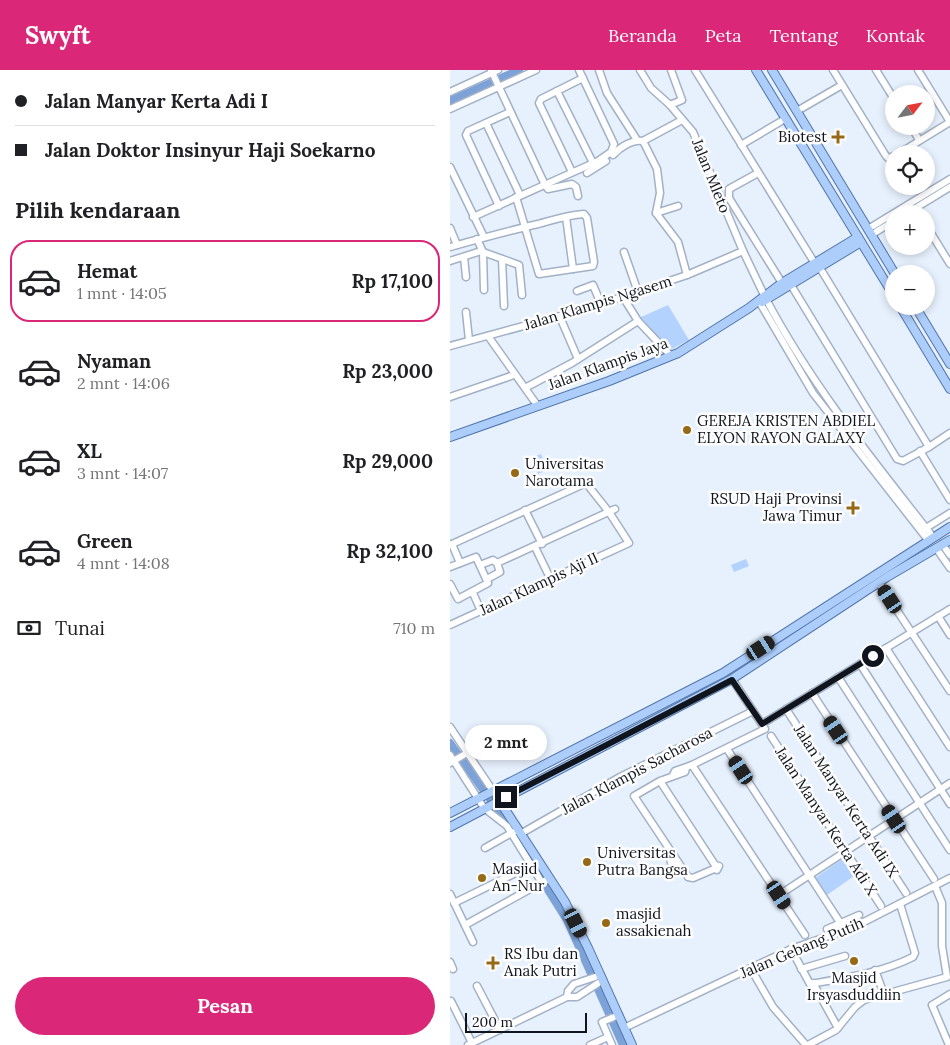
<!DOCTYPE html>
<html lang="id">
<head>
<meta charset="utf-8">
<style>
  :root { --surface:#fff; --page:#f2f2f2; --text:#202124; --muted:#757577; --line:#e0e0e0; --accent:#db2777 }
  body { margin:0; font-family:Lora,serif; background:var(--page); color:var(--text); height:100vh; display:flex; flex-direction:column; font-size:19px; white-space:nowrap }
  * { box-sizing:border-box; margin:0 }
  p { font-size:16px; color:var(--muted) }
  .icon { flex:none; width:28px; height:28px; fill:none; stroke:currentColor; stroke-width:2; stroke-linecap:round; stroke-linejoin:round }
  .map { position:relative; flex:1; overflow:hidden }
  .side { display:flex; flex-direction:column; background:var(--surface); width:450px }
  .side>* { flex:none }
  .guide { display:grid; align-content:center; height:110px; padding:0 15px; background:var(--surface) }
  .needle { width:32px; rotate:58deg }
  .controls { position:absolute; left:435px; top:15px; display:grid; gap:10px }
  .controls a { display:grid; place-items:center; width:50px; height:50px; border-radius:50%; background:var(--surface); box-shadow:0 2px 8px #0003; font-size:25px }
  .scale { position:absolute; left:15px; bottom:12px; width:122px; box-sizing:border-box; padding-left:5px; border:2px solid #10151d; border-top:0; font-size:14px; line-height:18px; white-space:nowrap; color:#10151d; -webkit-text-stroke:4px #fdfdfd; paint-order:stroke }
  .end { position:absolute; width:22px; height:22px; margin:-11px; border:6px solid #10151d; background:#fff; box-shadow:0 0 0 2px #fff }
  .from { border-radius:50% }
  .bubble { position:absolute; height:35px; border-radius:18px; background:var(--surface); box-shadow:0 2px 8px #0003; font-size:16px; font-weight:800; line-height:35px; text-align:center }
  .car { position:absolute; width:15px; height:30px; margin:-15px -8px; border-radius:6px; box-shadow:0 0 4px 1px #0007; background:linear-gradient(#222 24%,#8ab4d8 0 40%,#222 0 76%,#8ab4d8 0 86%,#222 0) }
  .guide b { display:flex; align-items:center; gap:18px; height:48px; font-size:19px }
  .guide b+b { border-top:1px solid var(--line) }
  .guide i { width:12px; height:12px; background:var(--text) }
  ul { padding:0; list-style:none }
  li { display:flex; align-items:center; gap:15px; height:82px; margin:0 10px 8px; padding:0 5px; border:2px solid transparent; border-radius:20px }
  li div { flex:1 }
  li b { display:block; font-size:19px }
  li em { font-style:normal; font-weight:800 }
  li.on { border-color:var(--accent) }
  li>.icon { width:45px; height:45px; stroke-width:1.5 }
  h2 { padding:0 15px; font-size:22px; line-height:60px }
  .pay { display:flex; align-items:center; gap:12px; height:55px; padding:0 15px; font-size:19px }
  .pay p { margin-inline-start:auto }
  .primary-button { display:flex; gap:10px; margin-top:auto; padding:10px 15px }
  .primary-button a { flex:1; height:58px; border-radius:30px; background:var(--accent); color:#fff; font-size:20px; font-weight:800; line-height:58px; text-align:center }
  header { display:flex; align-items:center; gap:30px; box-sizing:border-box; height:70px; padding:0 25px; background:var(--accent); color:#fff }
  header strong { font-size:24px }
  nav { display:flex; gap:28px; margin-inline-start:auto; font-size:18px }
  main { display:flex; flex:1; min-height:0 }
  .map>svg:first-child { display:block }
</style>
</head>
<body>
<header>
<strong>Swyft</strong>
<nav><a>Beranda</a><a>Peta</a><a>Tentang</a><a>Kontak</a></nav>
</header>
<main>
<section class="side">
<div class="guide">
<b><i class="from"></i>Jalan Manyar Kerta Adi I</b>
<b><i></i>Jalan Doktor Insinyur Haji Soekarno</b>
</div>
<h2>Pilih kendaraan</h2>
<ul>
<li class="on"><svg class="icon" aria-label="car" viewBox="0 0 24 24"><path d="M5 17H2v-5l4-1 3-4h7l3 4 3 1v5h-3M9 17h6M6 11h13"/><circle cx="7" cy="17" r="2"/><circle cx="17" cy="17" r="2"/></svg><div><b>Hemat</b><p>1 mnt · 14:05</p></div><em>Rp 17,100</em></li>
<li><svg class="icon" aria-label="car" viewBox="0 0 24 24"><path d="M5 17H2v-5l4-1 3-4h7l3 4 3 1v5h-3M9 17h6M6 11h13"/><circle cx="7" cy="17" r="2"/><circle cx="17" cy="17" r="2"/></svg><div><b>Nyaman</b><p>2 mnt · 14:06</p></div><em>Rp 23,000</em></li>
<li><svg class="icon" aria-label="car" viewBox="0 0 24 24"><path d="M5 17H2v-5l4-1 3-4h7l3 4 3 1v5h-3M9 17h6M6 11h13"/><circle cx="7" cy="17" r="2"/><circle cx="17" cy="17" r="2"/></svg><div><b>XL</b><p>3 mnt · 14:07</p></div><em>Rp 29,000</em></li>
<li><svg class="icon" aria-label="car" viewBox="0 0 24 24"><path d="M5 17H2v-5l4-1 3-4h7l3 4 3 1v5h-3M9 17h6M6 11h13"/><circle cx="7" cy="17" r="2"/><circle cx="17" cy="17" r="2"/></svg><div><b>Green</b><p>4 mnt · 14:08</p></div><em>Rp 32,100</em></li>
</ul>
<div class="pay"><svg class="icon" aria-label="cash" viewBox="0 0 24 24"><path d="M3 7h18v10H3z"/><circle cx="12" cy="12" r="2"/></svg>Tunai<p>710 m</p></div>
<div class="primary-button"><a>Pesan</a></div>
</section>
<div class="map">
<svg width="500" height="975" viewBox="0 0 500 975">
  <rect width="100%" height="100%" fill="#e7f1fe"/>
  <g fill="#b3d2fd">
    <path d="M218,235L239,270L218,281L189,248Z"/>
    <path d="M91,384L97,400L88,404L81,388Z"/>
    <path d="M296,489L299,496L284,502L281,495Z"/>
    <path d="M395,787L407,804L377,825L365,808Z"/>
  </g>
  <g fill="none" stroke-linecap="round" stroke-linejoin="round">
    <g stroke="#7da2d7" stroke-width="8">
      <path d="M0,31L69,0"/>
      <path d="M0,673L61,759"/>
      <path d="M90,807L117,850L173,975"/>
    </g>
    <defs>
      <g id="minor">
        <path d="M41,0L95,115L98,119L122,114L126,117L128,126"/>
        <path d="M149,0L157,23L187,70"/>
        <path d="M190,0L201,18L220,35L243,62L293,181L314,225"/>
        <path d="M245,0L364,192"/>
        <path d="M383,0L436,86L438,88L444,86"/>
        <path d="M426,0L444,29"/>
        <path d="M468,0L500,52"/>
        <path d="M107,21L143,93"/>
        <path d="M0,22L48,0"/>
        <path d="M220,35L232,30L221,0"/>
        <path d="M0,39L86,0"/>
        <path d="M347,41L392,15"/>
        <path d="M36,53L70,125"/>
        <path d="M461,56L469,70"/>
        <path d="M193,71L207,99L210,123L206,143L228,172L237,205"/>
        <path d="M291,75L335,49"/>
        <path d="M448,84L500,52"/>
        <path d="M163,85C170,77 183,69 193,71L232,50"/>
        <path d="M0,97L34,167"/>
        <path d="M122,102L89,33L91,29L133,8"/>
        <path d="M137,103L156,91"/>
        <path d="M308,103L279,119V128L332,213"/>
        <path d="M49,136L16,65L18,61L60,42"/>
        <path d="M206,143L228,136"/>
        <path d="M456,144L500,117"/>
        <path d="M23,147L148,91L161,82L164,74L129,0"/>
        <path d="M116,147L123,199"/>
        <path d="M476,155L500,194"/>
        <path d="M0,158L7,175"/>
        <path d="M418,159L500,109"/>
        <path d="M421,165L444,151"/>
        <path d="M27,169L33,182L69,195L72,225"/>
        <path d="M0,177C29,169 58,161 88,154C103,150 118,145 134,144L137,148L144,192L143,196L89,204L76,161L75,157L66,127"/>
        <path d="M33,182L34,220"/>
        <path d="M174,182L188,222"/>
        <path d="M14,187L16,207"/>
        <path d="M52,189L54,236"/>
        <path d="M0,191L31,181"/>
        <path d="M370,198L479,377L500,363"/>
        <path d="M341,215L447,389L453,391L479,377"/>
        <path d="M127,221L143,215L151,234"/>
        <path d="M316,229C362,316 423,390 483,467"/>
        <path d="M310,233L363,323L478,470"/>
        <path d="M16,242L19,270"/>
        <path d="M110,247L128,289"/>
        <path d="M188,251L221,286"/>
        <path d="M38,266L87,335"/>
        <path d="M0,276L136,239L237,205L293,181"/>
        <path d="M75,318L122,293L188,251L173,227"/>
        <path d="M0,327L64,305"/>
        <path d="M470,381L500,430"/>
        <path d="M75,440L92,474"/>
        <path d="M476,458L500,443"/>
        <path d="M2,474L10,493"/>
        <path d="M492,474L500,485"/>
        <path d="M0,475L136,413L159,442L179,473L0,555"/>
        <path d="M85,477L101,510"/>
        <path d="M486,478L500,498"/>
        <path d="M47,493L165,439"/>
        <path d="M30,495L43,490L47,493L50,502L37,509"/>
        <path d="M0,497L26,487L38,513L8,529L0,514"/>
        <path d="M429,513L500,621"/>
        <path d="M23,523L31,541"/>
        <path d="M488,546L500,565"/>
        <path d="M436,578L500,677"/>
        <path d="M410,594L500,734"/>
        <path d="M388,607L500,780"/>
        <path d="M362,623L484,809"/>
        <path d="M336,639L456,823"/>
        <path d="M312,654L500,539"/>
        <path d="M0,657L43,721"/>
        <path d="M321,666L431,836"/>
        <path d="M277,679L391,854"/>
        <path d="M0,685L34,738L57,756L92,813"/>
        <path d="M0,693L17,683"/>
        <path d="M242,695L355,865"/>
        <path d="M223,705L225,701L242,695L315,659L282,609"/>
        <path d="M210,711L265,795L269,796L267,800L264,799L243,808L238,807L184,726L210,711L235,702L236,698"/>
        <path d="M72,763L170,707L303,641"/>
        <path d="M35,778L65,761"/>
        <path d="M219,780L221,793L231,798"/>
        <path d="M0,824L23,872"/>
        <path d="M329,825L500,713"/>
        <path d="M4,833L84,794"/>
        <path d="M15,855L100,808"/>
        <path d="M377,859L409,845"/>
        <path d="M341,879L360,914C395,908 431,903 463,887L465,883L450,834"/>
        <path d="M0,892L3,899"/>
        <path d="M301,899L323,937L356,975"/>
        <path d="M351,899L395,886"/>
        <path d="M425,900L434,924"/>
        <path d="M363,913L388,958"/>
        <path d="M27,916L50,960"/>
        <path d="M117,927L118,921L124,914L151,905"/>
        <path d="M1,931L22,973"/>
        <path d="M174,958L341,879L402,858L500,808"/>
        <path d="M18,975L117,927H127L153,910"/>
        <path d="M140,975L158,967"/>
        <path d="M162,975L152,952L169,945"/>
        <path d="M358,975L386,960L405,937L414,930L497,907L492,876V833L485,816"/>
        <path d="M499,975L482,935L500,924"/>
      </g>
      <g id="major">
        <path d="M306,0L444,226"/>
        <path d="M322,0L445,204"/>
        <path d="M312,232L411,172"/>
        <path d="M450,236L500,319"/>
        <path d="M465,236L500,294"/>
        <path d="M0,367L159,311L228,283L299,238L332,213L408,167"/>
        <path d="M47,727L115,832L138,878L182,975"/>
        <path d="M0,743L273,603L500,457"/>
        <path d="M0,757L282,609L437,507L500,470"/>
      </g>
    </defs>
    <use href="#minor" stroke="#a3b1c6" stroke-width="9"/>
    <use href="#major" stroke="#5276aa" stroke-width="10"/>
    <use href="#minor" stroke="#fff" stroke-width="6"/>
    <use href="#major" stroke="#adcdfa" stroke-width="8"/>
  </g>
  <g fill="none" stroke-linecap="round" stroke-linejoin="round">
    <path stroke="#10151d" stroke-width="6" d="M56,727L282,610L312,654L423,586"/>
  </g>
  <g fill="#956916" stroke="#fdfdfd" stroke-width="2">
    <path d="M385.5 59.5h5v5h5v5h-5v5h-5v-5h-5v-5h5z"/>
    <circle cx="237" cy="360" r="5"/>
    <circle cx="65" cy="403" r="5"/>
    <path d="M400.5 430.5h5v5h5v5h-5v5h-5v-5h-5v-5h5z"/>
    <circle cx="137" cy="792" r="5"/>
    <circle cx="32" cy="808" r="5"/>
    <circle cx="156" cy="853" r="5"/>
    <circle cx="404" cy="891" r="5"/>
    <path d="M40.5 885.5h5v5h5v5h-5v5h-5v-5h-5v-5h5z"/>
  </g>
  <g text-anchor="middle" stroke-width="5" stroke-linejoin="round" paint-order="stroke">
    <g font-size="15" fill="#10151d" stroke="#fdfdfd" text-anchor="start">
      <text x="377" y="72" text-anchor="end">Biotest</text>
      <text x="247" y="356">GEREJA KRISTEN ABDIEL<tspan x="247" dy="17">ELYON RAYON GALAXY</tspan></text>
      <text x="75" y="399">Universitas<tspan x="75" dy="17">Narotama</tspan></text>
      <text x="392" y="434" text-anchor="end">RSUD Haji Provinsi<tspan x="392" dy="17">Jawa Timur</tspan></text>
      <text x="147" y="788">Universitas<tspan x="147" dy="17">Putra Bangsa</tspan></text>
      <text x="42" y="804">Masjid<tspan x="42" dy="17">An-Nur</tspan></text>
      <text x="166" y="849">masjid<tspan x="166" dy="17">assakienah</tspan></text>
      <text x="54" y="889">RS Ibu dan<tspan x="54" dy="17">Anak Putri</tspan></text>
      <text x="404" y="913" text-anchor="middle">Masjid<tspan x="404" dy="17">Irsyasduddiin</tspan></text>
    </g>
    <g font-size="15" fill="#10151d" stroke="#fdfdfd">
      <text transform="translate(261 106) rotate(68)" y="5">Jalan Mleto</text>
      <text transform="translate(148 233) rotate(-17)" y="5">Jalan Klampis Ngasem</text>
      <text transform="translate(158 294) rotate(-20)" y="5">Jalan Klampis Jaya</text>
      <text transform="translate(89 514) rotate(-25)" y="5">Jalan Klampis Aji II</text>
      <text transform="translate(187 701) rotate(-28)" y="5">Jalan Klampis Sacharosa</text>
      <text transform="translate(396 731) rotate(57)" y="5">Jalan Manyar Kerta Adi IX</text>
      <text transform="translate(376 751) rotate(57)" y="5">Jalan Manyar Kerta Adi X</text>
      <text transform="translate(352 878) rotate(-23)" y="5">Jalan Gebang Putih</text>
    </g>
  </g>
</svg>
<div class="controls">
<a><svg class="needle" viewBox="-14 -14 28 28"><path d="M0-13l5 13h-10z" fill="#e53935"/><path d="M0 13l5-13h-10z" fill="#757577"/></svg></a>
<a><svg class="icon" aria-label="locate" viewBox="0 0 24 24"><circle cx="12" cy="12" r="6"/><path d="M12 2v4M12 18v4M2 12h4M18 12h4"/></svg></a>
<a>+</a>
<a>−</a>
</div>
<div class="scale">200 m</div>
<i class="end from" style="left:423px;top:586px"></i>
<i class="end" style="left:56px;top:727px"></i>
<div class="bubble" style="left:15px;top:655px;width:82px">2 mnt</div>
<i class="car" style="left:440px;top:529px;rotate:327deg"></i>
<i class="car" style="left:311px;top:578px;rotate:57deg"></i>
<i class="car" style="left:386px;top:660px;rotate:326deg"></i>
<i class="car" style="left:291px;top:700px;rotate:327deg"></i>
<i class="car" style="left:444px;top:749px;rotate:327deg"></i>
<i class="car" style="left:329px;top:825px;rotate:147deg"></i>
<i class="car" style="left:126px;top:853px;rotate:153deg"></i>
</div>
</main>
</body>
</html>
